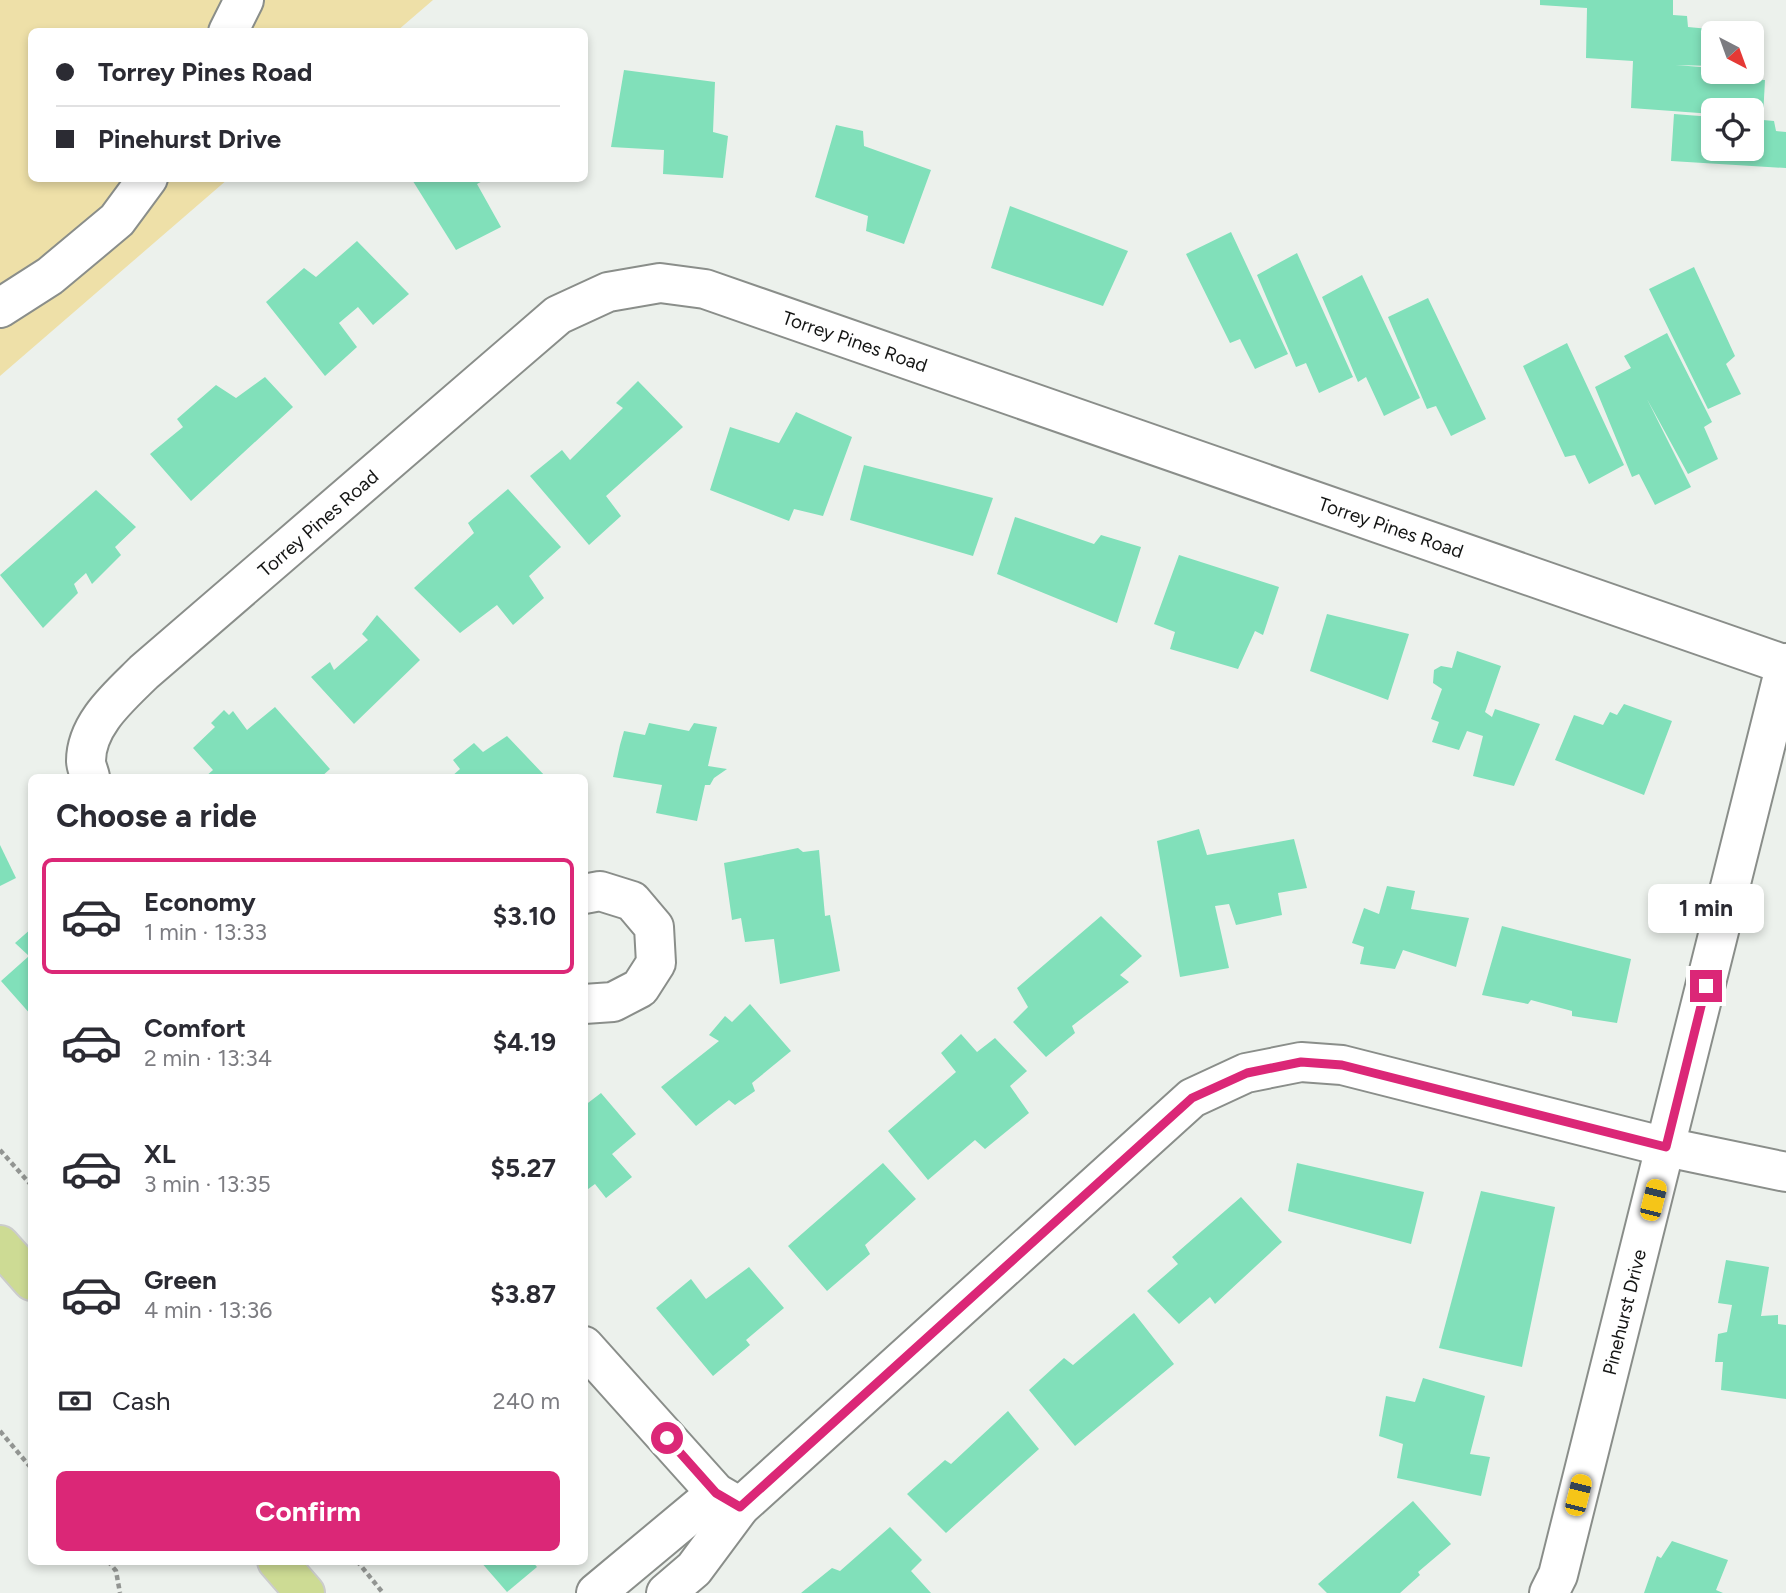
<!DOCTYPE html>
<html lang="en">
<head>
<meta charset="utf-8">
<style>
  :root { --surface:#fff; --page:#f7f7f7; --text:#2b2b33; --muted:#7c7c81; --line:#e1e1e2; --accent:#db2777 }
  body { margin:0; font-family:Figtree,sans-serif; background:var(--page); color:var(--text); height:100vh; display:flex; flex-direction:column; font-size:26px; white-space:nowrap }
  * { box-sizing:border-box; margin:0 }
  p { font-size:23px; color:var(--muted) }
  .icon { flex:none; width:38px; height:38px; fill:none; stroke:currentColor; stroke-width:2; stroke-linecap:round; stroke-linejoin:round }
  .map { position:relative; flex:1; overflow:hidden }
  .drawer { position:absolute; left:28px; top:774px; width:560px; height:791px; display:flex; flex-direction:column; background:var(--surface); border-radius:10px; box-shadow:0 4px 10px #0003 }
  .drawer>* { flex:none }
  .top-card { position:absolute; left:28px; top:28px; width:560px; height:154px; border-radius:10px; box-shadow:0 4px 10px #0003; display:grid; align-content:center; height:154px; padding:0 28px; background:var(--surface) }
  .needle { width:46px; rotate:139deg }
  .tools { position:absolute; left:1701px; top:21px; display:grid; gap:14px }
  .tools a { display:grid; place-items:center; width:63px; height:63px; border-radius:10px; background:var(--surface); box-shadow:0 4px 10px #0003; font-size:35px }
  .end { position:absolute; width:32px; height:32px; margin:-16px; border:9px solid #db2777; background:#fff; box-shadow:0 0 0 4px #fff }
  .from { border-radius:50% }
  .bubble { position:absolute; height:49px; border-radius:10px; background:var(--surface); box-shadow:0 4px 10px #0003; font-size:23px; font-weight:700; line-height:49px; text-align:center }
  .car { position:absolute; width:21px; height:42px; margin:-21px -10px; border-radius:9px; box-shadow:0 0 5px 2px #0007; background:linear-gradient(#f5c518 24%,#345 0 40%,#f5c518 0 76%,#345 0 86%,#f5c518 0) }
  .top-card b { display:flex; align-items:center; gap:24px; height:66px; font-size:26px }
  .top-card b+b { border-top:2px solid var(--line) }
  .top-card i { width:18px; height:18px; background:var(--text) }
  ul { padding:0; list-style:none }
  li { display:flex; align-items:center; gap:21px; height:116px; margin:0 14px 10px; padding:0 14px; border:4px solid transparent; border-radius:10px }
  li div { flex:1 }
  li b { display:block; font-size:26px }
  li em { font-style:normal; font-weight:700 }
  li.selected { border-color:var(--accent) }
  li>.icon { width:63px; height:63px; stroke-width:1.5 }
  h2 { padding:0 28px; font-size:32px; line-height:84px }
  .pay { display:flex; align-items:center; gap:18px; height:77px; padding:0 28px; font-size:26px }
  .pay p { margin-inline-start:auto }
  .button { display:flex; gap:14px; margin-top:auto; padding:14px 28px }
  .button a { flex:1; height:80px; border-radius:10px; background:var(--accent); color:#fff; font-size:28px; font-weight:700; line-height:80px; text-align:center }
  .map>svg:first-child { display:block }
</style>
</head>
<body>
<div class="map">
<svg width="1786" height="1593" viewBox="0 0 1786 1593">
  <rect width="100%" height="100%" fill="#ecf1ec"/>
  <path fill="#eee0a8" d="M0,0H433L397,31L32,32V178L228,179L0,376Z"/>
  <g fill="#81e0ba">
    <path d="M1540,0H1673V15L1687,16L1688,27L1720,30V33H1713V66L1676,65L1713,68V72H1734L1735,79L1765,80L1763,117H1752V110H1713V114L1631,108L1633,61L1586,58L1587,8L1540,5Z"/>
    <path d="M624,70L715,82L713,132L728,136L723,178L663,174L664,150L611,147Z"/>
    <path d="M1674,114L1713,117V149H1752V119L1774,121L1776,131L1786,132V168L1671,161Z"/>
    <path d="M836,125L863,131L864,146L931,170L904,244L866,231L868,216L815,197Z"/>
    <path d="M411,178H488L477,184L501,227L456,250Z"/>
    <path d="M1010,206L1128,251L1103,306L991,268Z"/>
    <path d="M1231,232L1288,354L1255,369L1240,339L1230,343L1186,254Z"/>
    <path d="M357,241L409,294L373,325L358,307L339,323L357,347L325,376L266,302L304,268L316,277Z"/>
    <path d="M1297,253L1353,377L1319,393L1306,363L1296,367L1257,275Z"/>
    <path d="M1694,267L1735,356L1726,364L1741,394L1708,409L1649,289Z"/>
    <path d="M1362,275L1420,398L1384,416L1366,377L1358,382L1322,297Z"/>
    <path d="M1428,298L1486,419L1451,436L1436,406L1427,409L1388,317Z"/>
    <path d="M1667,333L1712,422L1704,427L1718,459L1688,474L1647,399L1691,487L1655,505L1639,474L1632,477L1595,387L1631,368L1624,356Z"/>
    <path d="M1567,343L1624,465L1589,484L1575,455L1565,457L1523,366Z"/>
    <path d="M265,377L293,407L191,501L150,454L183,427L177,419L216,385L236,398Z"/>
    <path d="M638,381L683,427L606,496L621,516L589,545L530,476L562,450L570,460L623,408L616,403Z"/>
    <path d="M796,412L852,437L823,516L794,509L789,521L710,490L730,427L779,443Z"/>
    <path d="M864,465L993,498L973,556L850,520Z"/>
    <path d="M508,489L561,547L529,576L544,598L513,625L497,605L460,633L414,588L474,533L468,523Z"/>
    <path d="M96,490L136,527L115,547L121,555L92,584L86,573L74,584L78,593L43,628L0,575Z"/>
    <path d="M1015,517L1094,544L1101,535L1141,547L1117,623L997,574Z"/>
    <path d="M1179,555L1279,587L1263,635L1255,631L1238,669L1170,649L1175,632L1154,624Z"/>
    <path d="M1327,614L1409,634L1388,700L1310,671Z"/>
    <path d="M377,615L420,660L354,724L311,677L330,662L334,670L368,640L362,634Z"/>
    <path d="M1457,651L1501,666L1485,712L1492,717L1495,709L1540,724L1514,786L1473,776L1483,736L1467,731L1459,750L1432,742L1439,722L1431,719L1442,689L1433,683L1434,670L1441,666L1452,668Z"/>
    <path d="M1624,704L1672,721L1644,795L1555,760L1574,715L1603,725L1610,712L1617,715Z"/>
    <path d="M275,707L330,769L321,777H205L213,770L193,748L215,727L211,723L224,710L229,715L233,711L247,730Z"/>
    <path d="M649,723L689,731L694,723L717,727L708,766L727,769L714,778L710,785H705L697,821L656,813L662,785L613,777L620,745L624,731L645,735Z"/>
    <path d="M507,736L546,777H451L460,769L453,760L474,743L483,752Z"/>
    <path d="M1199,829L1207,855L1294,839L1307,888L1278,893L1282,915L1236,925L1229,904L1215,906L1229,968L1180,977L1157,841Z"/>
    <path d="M0,845L16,878L0,886Z"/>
    <path d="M798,848L803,852L819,850L825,916L830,915L840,971L780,984L774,939L745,942L741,918L732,920L724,863Z"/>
    <path d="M1387,886L1415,891L1411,909L1469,918L1456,967L1403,950L1395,969L1360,964L1364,947L1352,943L1364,908L1379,914Z"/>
    <path d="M1101,916L1142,956L1120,975L1129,982L1072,1026L1075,1033L1046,1057L1013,1022L1028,1007L1017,988Z"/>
    <path d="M1502,926L1631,959L1617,1023L1572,1016V1011L1531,1000L1528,1004L1482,995Z"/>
    <path d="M32,928V1016L1,981L29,956L15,943Z"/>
    <path d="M750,1004L791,1051L752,1083L755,1091L735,1105L729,1100L696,1126L661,1087L719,1041L709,1035L725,1016L732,1022Z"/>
    <path d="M961,1034L977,1052L995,1038L1027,1071L1010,1086L1029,1113L985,1149L975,1140L928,1180L888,1131L956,1072L941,1053Z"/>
    <path d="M601,1093L636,1134L612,1154L632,1177L606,1198L595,1184L584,1192V1106Z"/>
    <path d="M883,1163L916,1199L865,1245L870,1254L827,1291L788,1246Z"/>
    <path d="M1297,1163L1424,1192L1411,1244L1288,1211Z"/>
    <path d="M1481,1191L1555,1207L1522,1367L1439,1348Z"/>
    <path d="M1241,1197L1282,1242L1215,1304L1210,1297L1179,1324L1147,1291L1178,1264L1172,1257Z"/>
    <path d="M1726,1260L1769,1267L1761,1316L1778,1315V1324L1786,1325V1399L1721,1390L1723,1362H1715L1718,1334L1727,1332L1732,1305L1718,1303Z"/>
    <path d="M749,1267L784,1308L746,1340L750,1345L713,1376L656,1308L691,1279L706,1299Z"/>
    <path d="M1134,1313L1174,1364L1075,1446L1029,1390L1064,1358L1073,1365Z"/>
    <path d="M1423,1378L1485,1396L1470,1454L1490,1457L1481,1496L1397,1478L1403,1444L1379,1436L1386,1396L1415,1402Z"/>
    <path d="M1008,1411L1039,1449L946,1533L907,1494L945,1460L951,1464Z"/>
    <path d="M1413,1501L1451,1544L1418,1572L1420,1575L1400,1593H1327L1318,1584Z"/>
    <path d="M890,1527L922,1560L911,1571L931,1593H801L832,1568L840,1571Z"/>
    <path d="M1672,1541L1728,1560L1716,1590L1723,1593H1644L1657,1556L1661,1558Z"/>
    <path d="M480,1561H532L537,1567L507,1592Z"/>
  </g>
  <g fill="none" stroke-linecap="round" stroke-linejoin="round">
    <defs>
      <g id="minor">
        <path d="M228,32L244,0"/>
        <path d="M0,308L50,276L117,220L148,178"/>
        <path d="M90,777C89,772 86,766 86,761C86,724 120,696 144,672L558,315L608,292L660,283L705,289L1786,665"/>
        <path d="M584,894L600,891L632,901L654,927L656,963L640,988L613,1002L584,1004"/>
        <path d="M584,1346L716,1493L740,1507"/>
        <path d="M596,1593L716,1493"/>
        <path d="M666,1593L694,1569L740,1507L1192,1098L1246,1073L1301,1062L1342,1065L1666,1147L1786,1172"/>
        <path d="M1549,1593L1558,1575L1786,663"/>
      </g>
      <g id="major">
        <path d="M0,1245L32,1281"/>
        <path d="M277,1561L305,1593"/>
      </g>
    </defs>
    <use href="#minor" stroke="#8a8e8a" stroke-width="42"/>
    <use href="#major" stroke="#cbcccb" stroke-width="42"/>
    <g stroke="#929592" stroke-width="4.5" stroke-dasharray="5 3.5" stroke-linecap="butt">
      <path d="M0,1150L32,1186"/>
      <path d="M0,1431L32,1469"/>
      <path d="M108,1561L116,1571L120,1593"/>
      <path d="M357,1561L383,1593"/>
    </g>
    <use href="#minor" stroke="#fff" stroke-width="38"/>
    <use href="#major" stroke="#cddb94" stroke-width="38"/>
  </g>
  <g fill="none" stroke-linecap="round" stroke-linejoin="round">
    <path stroke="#db2777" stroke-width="9" d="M667,1438L716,1493L740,1507L1192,1098L1247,1073L1301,1062L1342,1065L1666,1147L1706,986"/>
  </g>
  <g text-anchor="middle" stroke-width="7" stroke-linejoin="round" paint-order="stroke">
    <g font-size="19" fill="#141514" stroke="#fff">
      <text transform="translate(855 341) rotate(19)" y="7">Torrey Pines Road</text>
      <text transform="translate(318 523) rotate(-41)" y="7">Torrey Pines Road</text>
      <text transform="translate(1391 527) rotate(19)" y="7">Torrey Pines Road</text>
      <text transform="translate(1624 1312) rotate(-76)" y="7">Pinehurst Drive</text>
    </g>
  </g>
</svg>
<div class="tools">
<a><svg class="needle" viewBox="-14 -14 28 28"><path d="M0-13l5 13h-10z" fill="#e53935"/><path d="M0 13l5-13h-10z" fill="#7c7c81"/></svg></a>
<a><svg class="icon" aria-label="locate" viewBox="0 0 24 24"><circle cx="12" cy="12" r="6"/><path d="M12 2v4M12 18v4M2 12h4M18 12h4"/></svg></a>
</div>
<i class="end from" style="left:667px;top:1438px"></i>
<i class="end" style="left:1706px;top:986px"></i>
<div class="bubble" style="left:1648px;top:884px;width:116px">1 min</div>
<i class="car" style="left:1653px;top:1200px;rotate:14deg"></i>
<i class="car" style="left:1578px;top:1495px;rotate:14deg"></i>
<div class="top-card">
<b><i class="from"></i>Torrey Pines Road</b>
<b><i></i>Pinehurst Drive</b>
</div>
<section class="drawer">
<h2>Choose a ride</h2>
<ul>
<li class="selected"><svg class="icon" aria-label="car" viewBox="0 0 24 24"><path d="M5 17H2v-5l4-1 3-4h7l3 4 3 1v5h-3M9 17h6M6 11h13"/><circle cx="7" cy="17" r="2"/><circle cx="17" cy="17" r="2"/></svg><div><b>Economy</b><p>1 min · 13:33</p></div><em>$3.10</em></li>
<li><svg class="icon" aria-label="car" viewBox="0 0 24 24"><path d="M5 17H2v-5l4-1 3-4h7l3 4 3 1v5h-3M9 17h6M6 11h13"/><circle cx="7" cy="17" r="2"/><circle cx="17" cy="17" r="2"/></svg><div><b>Comfort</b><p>2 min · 13:34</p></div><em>$4.19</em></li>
<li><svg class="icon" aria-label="car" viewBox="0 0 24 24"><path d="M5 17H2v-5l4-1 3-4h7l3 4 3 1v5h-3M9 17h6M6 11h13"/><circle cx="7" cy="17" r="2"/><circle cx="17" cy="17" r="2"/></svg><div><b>XL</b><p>3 min · 13:35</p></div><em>$5.27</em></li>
<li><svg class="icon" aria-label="car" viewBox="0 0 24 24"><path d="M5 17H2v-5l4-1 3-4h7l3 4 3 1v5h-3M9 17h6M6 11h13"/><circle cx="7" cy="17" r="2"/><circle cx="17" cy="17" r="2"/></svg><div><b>Green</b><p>4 min · 13:36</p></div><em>$3.87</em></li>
</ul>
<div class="pay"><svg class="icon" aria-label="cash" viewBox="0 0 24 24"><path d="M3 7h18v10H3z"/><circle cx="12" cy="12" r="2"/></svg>Cash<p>240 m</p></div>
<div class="button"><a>Confirm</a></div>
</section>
</div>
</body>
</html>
